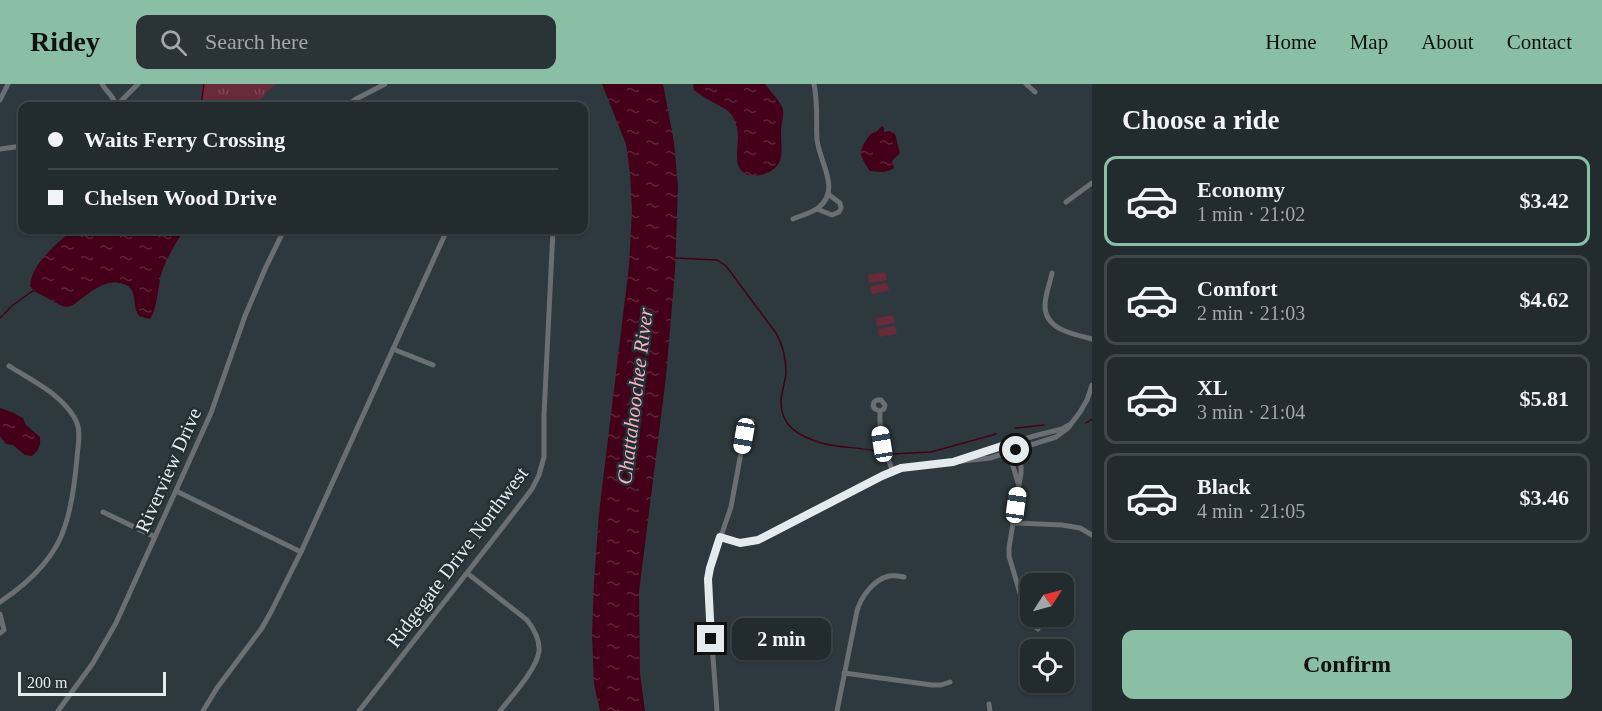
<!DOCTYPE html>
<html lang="en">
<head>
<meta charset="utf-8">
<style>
  :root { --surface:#222b2e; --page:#2a3336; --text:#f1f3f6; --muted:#a2a7aa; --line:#3f474a; --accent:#8abfa5 }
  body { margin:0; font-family:Georgia,serif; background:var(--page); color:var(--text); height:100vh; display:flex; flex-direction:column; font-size:22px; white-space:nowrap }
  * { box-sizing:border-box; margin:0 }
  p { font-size:20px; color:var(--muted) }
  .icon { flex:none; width:33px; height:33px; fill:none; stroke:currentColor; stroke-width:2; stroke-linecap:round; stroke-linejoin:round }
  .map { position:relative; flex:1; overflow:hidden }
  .sheet { display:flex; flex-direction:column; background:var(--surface); width:510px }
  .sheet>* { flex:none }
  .banner { position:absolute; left:18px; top:18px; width:570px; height:132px; border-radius:12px; box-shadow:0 2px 4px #0004,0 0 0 2px var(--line); display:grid; align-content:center; height:132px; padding:0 30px; background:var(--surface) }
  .needle { width:39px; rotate:54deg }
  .buttons { position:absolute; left:1020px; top:489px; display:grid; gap:12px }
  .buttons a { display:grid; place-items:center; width:54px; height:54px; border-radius:12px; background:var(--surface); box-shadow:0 2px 4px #0004,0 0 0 2px var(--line); font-size:30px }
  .scale { position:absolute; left:18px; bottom:15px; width:148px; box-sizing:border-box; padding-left:6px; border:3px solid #e4ebef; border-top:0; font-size:16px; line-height:21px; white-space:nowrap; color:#e4ebef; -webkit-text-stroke:4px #232f34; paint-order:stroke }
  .end { position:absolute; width:27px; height:27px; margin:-14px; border:8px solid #e4ebef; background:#111; box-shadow:0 0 0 3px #111 }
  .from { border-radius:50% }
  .bubble { position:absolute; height:42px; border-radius:12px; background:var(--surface); box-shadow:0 2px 4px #0004,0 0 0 2px var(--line); font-size:20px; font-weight:600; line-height:42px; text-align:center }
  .car { position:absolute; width:18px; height:36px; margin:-18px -9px; border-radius:8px; box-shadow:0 0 4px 2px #0007; background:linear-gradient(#fff 24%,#345 0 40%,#fff 0 76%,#345 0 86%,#fff 0) }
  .banner b { display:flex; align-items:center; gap:21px; height:57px; font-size:22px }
  .banner b+b { border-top:2px solid var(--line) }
  .banner i { width:15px; height:15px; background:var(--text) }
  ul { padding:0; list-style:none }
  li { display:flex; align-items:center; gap:18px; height:90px; margin:0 12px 9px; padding:0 18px; border:3px solid var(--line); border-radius:12px }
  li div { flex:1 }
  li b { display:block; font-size:22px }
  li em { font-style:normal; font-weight:600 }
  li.selected { border-color:var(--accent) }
  li>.icon { width:54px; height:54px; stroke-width:1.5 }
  h2 { padding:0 30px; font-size:27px; line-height:72px }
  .cta { display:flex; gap:12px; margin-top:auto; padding:12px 30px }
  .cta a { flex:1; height:69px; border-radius:12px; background:var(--accent); color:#111; font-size:24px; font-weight:600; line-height:69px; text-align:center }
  header { display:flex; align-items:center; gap:36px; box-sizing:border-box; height:84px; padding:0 30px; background:var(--accent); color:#111 }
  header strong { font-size:28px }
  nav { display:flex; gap:33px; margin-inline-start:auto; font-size:21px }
  .search { width:420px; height:54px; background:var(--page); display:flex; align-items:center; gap:15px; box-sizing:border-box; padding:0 21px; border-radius:12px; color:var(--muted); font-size:22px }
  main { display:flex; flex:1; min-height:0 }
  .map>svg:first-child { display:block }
</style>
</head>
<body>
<header>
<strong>Ridey</strong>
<div class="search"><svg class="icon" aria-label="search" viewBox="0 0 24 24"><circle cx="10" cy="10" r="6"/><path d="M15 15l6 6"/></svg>Search here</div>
<nav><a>Home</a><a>Map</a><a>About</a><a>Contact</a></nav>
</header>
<main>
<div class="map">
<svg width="1092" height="627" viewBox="0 0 1092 627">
  <defs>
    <pattern id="grass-tufts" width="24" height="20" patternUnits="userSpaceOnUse" patternTransform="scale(1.5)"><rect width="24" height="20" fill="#692a3a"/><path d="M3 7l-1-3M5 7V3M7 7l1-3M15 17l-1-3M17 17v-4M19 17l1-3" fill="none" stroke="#7e4957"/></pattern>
    <pattern id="water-ripples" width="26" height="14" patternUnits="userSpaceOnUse" patternTransform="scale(1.5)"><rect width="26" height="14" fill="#440018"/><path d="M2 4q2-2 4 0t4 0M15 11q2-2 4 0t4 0" fill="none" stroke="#5f253a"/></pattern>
  </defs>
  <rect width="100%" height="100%" fill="#2d393e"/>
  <path fill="url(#grass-tufts)" d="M204,0H275L254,22H201L202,3Z"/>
  <g fill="#692a3a">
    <path d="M885,188L887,196L869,199L868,191Z"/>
    <path d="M887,199L889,207L871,210L870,202Z"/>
    <path d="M893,231L895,239L877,242L876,234Z"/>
    <path d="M895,242L897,250L879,253L878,245Z"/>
  </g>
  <g fill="url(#water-ripples)">
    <path d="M602,0H663L674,58L678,103L675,187L666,293L639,508L640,589L645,627H600L594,600L592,550L594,498L599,429L629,182L632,127L630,89L626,60Z"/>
    <path d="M693,0H765C769,6 783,20 783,26C784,33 781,41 781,48C781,67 786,83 764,90C758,92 752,92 746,90C730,83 741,58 737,44C733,25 724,25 709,16C704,13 699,10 694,6Z"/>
    <path d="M882,42L884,44V48L890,47L895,50L900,69L892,77L894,84C887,89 879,88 870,87C857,68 859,67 871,49L876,48Z"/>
    <path d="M73,146H184C175,161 166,174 161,191C158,203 157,226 150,235L139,232C133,224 136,213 131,205C129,202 127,201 123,200C105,193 87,211 73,221L67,223L62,222L34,207L30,202C31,180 58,158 73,146Z"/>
    <path d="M0,324L14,329L23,334L26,341L40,353C41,361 39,366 32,372L25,371L13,361L6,360L0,352Z"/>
  </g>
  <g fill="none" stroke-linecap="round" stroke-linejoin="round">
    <g stroke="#440018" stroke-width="1.5">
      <path d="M201,22L204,0"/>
      <path d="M675,174L717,176L726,182L776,249C783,261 786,275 786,289C785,298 782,307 781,316C780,342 799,352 821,359C838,364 858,363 876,367"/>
      <path d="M0,234L13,221L34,206"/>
      <path d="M1086,339L1092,335"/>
      <path d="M1015,344L1044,341"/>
      <path d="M893,370L931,368L996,350"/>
    </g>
    <g stroke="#696f72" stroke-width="5">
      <path d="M102,0C106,8 115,12 115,22"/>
      <path d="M1026,0L1035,8"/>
      <path d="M0,16L8,0"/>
      <path d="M116,22L138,0"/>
      <path d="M346,22L356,15L385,0"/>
      <path d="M0,65L22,62"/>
      <path d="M1066,118L1092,99"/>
      <path d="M817,125L832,131L839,128L841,124L840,119L828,110"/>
      <path d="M793,135C800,132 811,129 818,124C842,106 819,78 817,55C816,37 818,19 814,0"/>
      <path d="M1052,189C1050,199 1045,211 1045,222C1045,246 1074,250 1092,255"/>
      <path d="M393,265L433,281"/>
      <path d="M880,327L875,325L873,322L874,318L877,316H881L885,321L884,325L880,327C879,352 884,365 893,388"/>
      <path d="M1014,358L1021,383V389L1009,464V472L1027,533L1032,540L1038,545"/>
      <path d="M1008,365L1018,399"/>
      <path d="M960,375L1034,352L1062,345L1069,341"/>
      <path d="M176,407L301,468"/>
      <path d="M103,428L155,453"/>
      <path d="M1013,439L1062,441L1080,444L1092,451"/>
      <path d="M720,453L739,459L758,456L882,392L901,384L990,374L1056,353L1068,344L1080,328L1087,316L1092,301"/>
      <path d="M467,489L527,536C534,545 540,555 539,567C537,585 511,613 500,627"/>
      <path d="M0,518C27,500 55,475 65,442C72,422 75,396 77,374C78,360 82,345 74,333C59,309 33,297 9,282"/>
      <path d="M0,530L4,546L0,549"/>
      <path d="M844,589L932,601H941L950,598"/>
      <path d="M989,620L990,627"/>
      <path d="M58,627L93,579L116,539L211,329L245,232L265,185L284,146"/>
      <path d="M203,627L217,604L262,544L272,526L301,468L447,146"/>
      <path d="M359,627L509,435L532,405L539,391L544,373V331L553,146"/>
      <path d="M717,627L708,507L710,484L731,423L744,352L747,345L752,337"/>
      <path d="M837,627L857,527C861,513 873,496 889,492C894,491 899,492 904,493"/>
    </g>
  </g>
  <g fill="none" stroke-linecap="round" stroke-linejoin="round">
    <path stroke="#e4ebef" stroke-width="8" d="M711,555L708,495L710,484L720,453L740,459L758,456L882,392L901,384L953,378L1014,358L1016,366"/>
  </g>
  <g text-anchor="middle" stroke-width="5" stroke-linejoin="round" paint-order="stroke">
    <g font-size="20" fill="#e4ebef" stroke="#232f34">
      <text transform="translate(168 386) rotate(-66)" y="7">Riverview Drive</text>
      <text transform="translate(457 473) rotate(-53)" y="7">Ridgegate Drive Northwest</text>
    </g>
    <g font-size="21" font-style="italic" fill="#f6b2bf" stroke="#232f34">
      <text transform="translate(635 312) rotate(-83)" y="7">Chattahoochee River</text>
    </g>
  </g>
</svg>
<div class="buttons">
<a><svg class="needle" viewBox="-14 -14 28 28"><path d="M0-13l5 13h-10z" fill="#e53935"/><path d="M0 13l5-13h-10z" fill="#a2a7aa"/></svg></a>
<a><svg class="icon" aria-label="locate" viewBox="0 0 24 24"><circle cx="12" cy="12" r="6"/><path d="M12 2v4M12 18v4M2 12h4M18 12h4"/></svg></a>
</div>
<div class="scale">200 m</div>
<i class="end from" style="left:1016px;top:366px"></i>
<i class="end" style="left:711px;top:555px"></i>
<div class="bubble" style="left:732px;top:534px;width:99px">2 min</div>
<i class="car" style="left:744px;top:352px;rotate:190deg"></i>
<i class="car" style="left:882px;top:360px;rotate:351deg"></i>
<i class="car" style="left:1016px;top:421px;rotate:8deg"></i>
<div class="banner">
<b><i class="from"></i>Waits Ferry Crossing</b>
<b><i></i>Chelsen Wood Drive</b>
</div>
</div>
<section class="sheet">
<h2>Choose a ride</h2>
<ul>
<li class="selected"><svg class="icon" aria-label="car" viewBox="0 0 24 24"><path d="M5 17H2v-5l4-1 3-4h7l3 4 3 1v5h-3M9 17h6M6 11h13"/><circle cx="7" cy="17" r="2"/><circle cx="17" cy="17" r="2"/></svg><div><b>Economy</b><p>1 min · 21:02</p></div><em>$3.42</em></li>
<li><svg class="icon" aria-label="car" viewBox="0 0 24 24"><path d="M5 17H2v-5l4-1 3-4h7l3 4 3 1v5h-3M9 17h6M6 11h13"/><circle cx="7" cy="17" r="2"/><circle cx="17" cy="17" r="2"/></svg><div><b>Comfort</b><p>2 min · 21:03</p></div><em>$4.62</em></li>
<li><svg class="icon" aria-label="car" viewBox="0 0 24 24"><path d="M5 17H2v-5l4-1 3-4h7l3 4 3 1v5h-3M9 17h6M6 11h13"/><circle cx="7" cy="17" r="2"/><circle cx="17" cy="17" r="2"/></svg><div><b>XL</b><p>3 min · 21:04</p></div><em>$5.81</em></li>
<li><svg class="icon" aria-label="car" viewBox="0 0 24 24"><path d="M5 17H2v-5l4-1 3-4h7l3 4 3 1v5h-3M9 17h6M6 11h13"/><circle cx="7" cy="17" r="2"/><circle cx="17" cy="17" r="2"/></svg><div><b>Black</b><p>4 min · 21:05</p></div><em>$3.46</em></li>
</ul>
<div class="cta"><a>Confirm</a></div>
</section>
</main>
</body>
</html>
